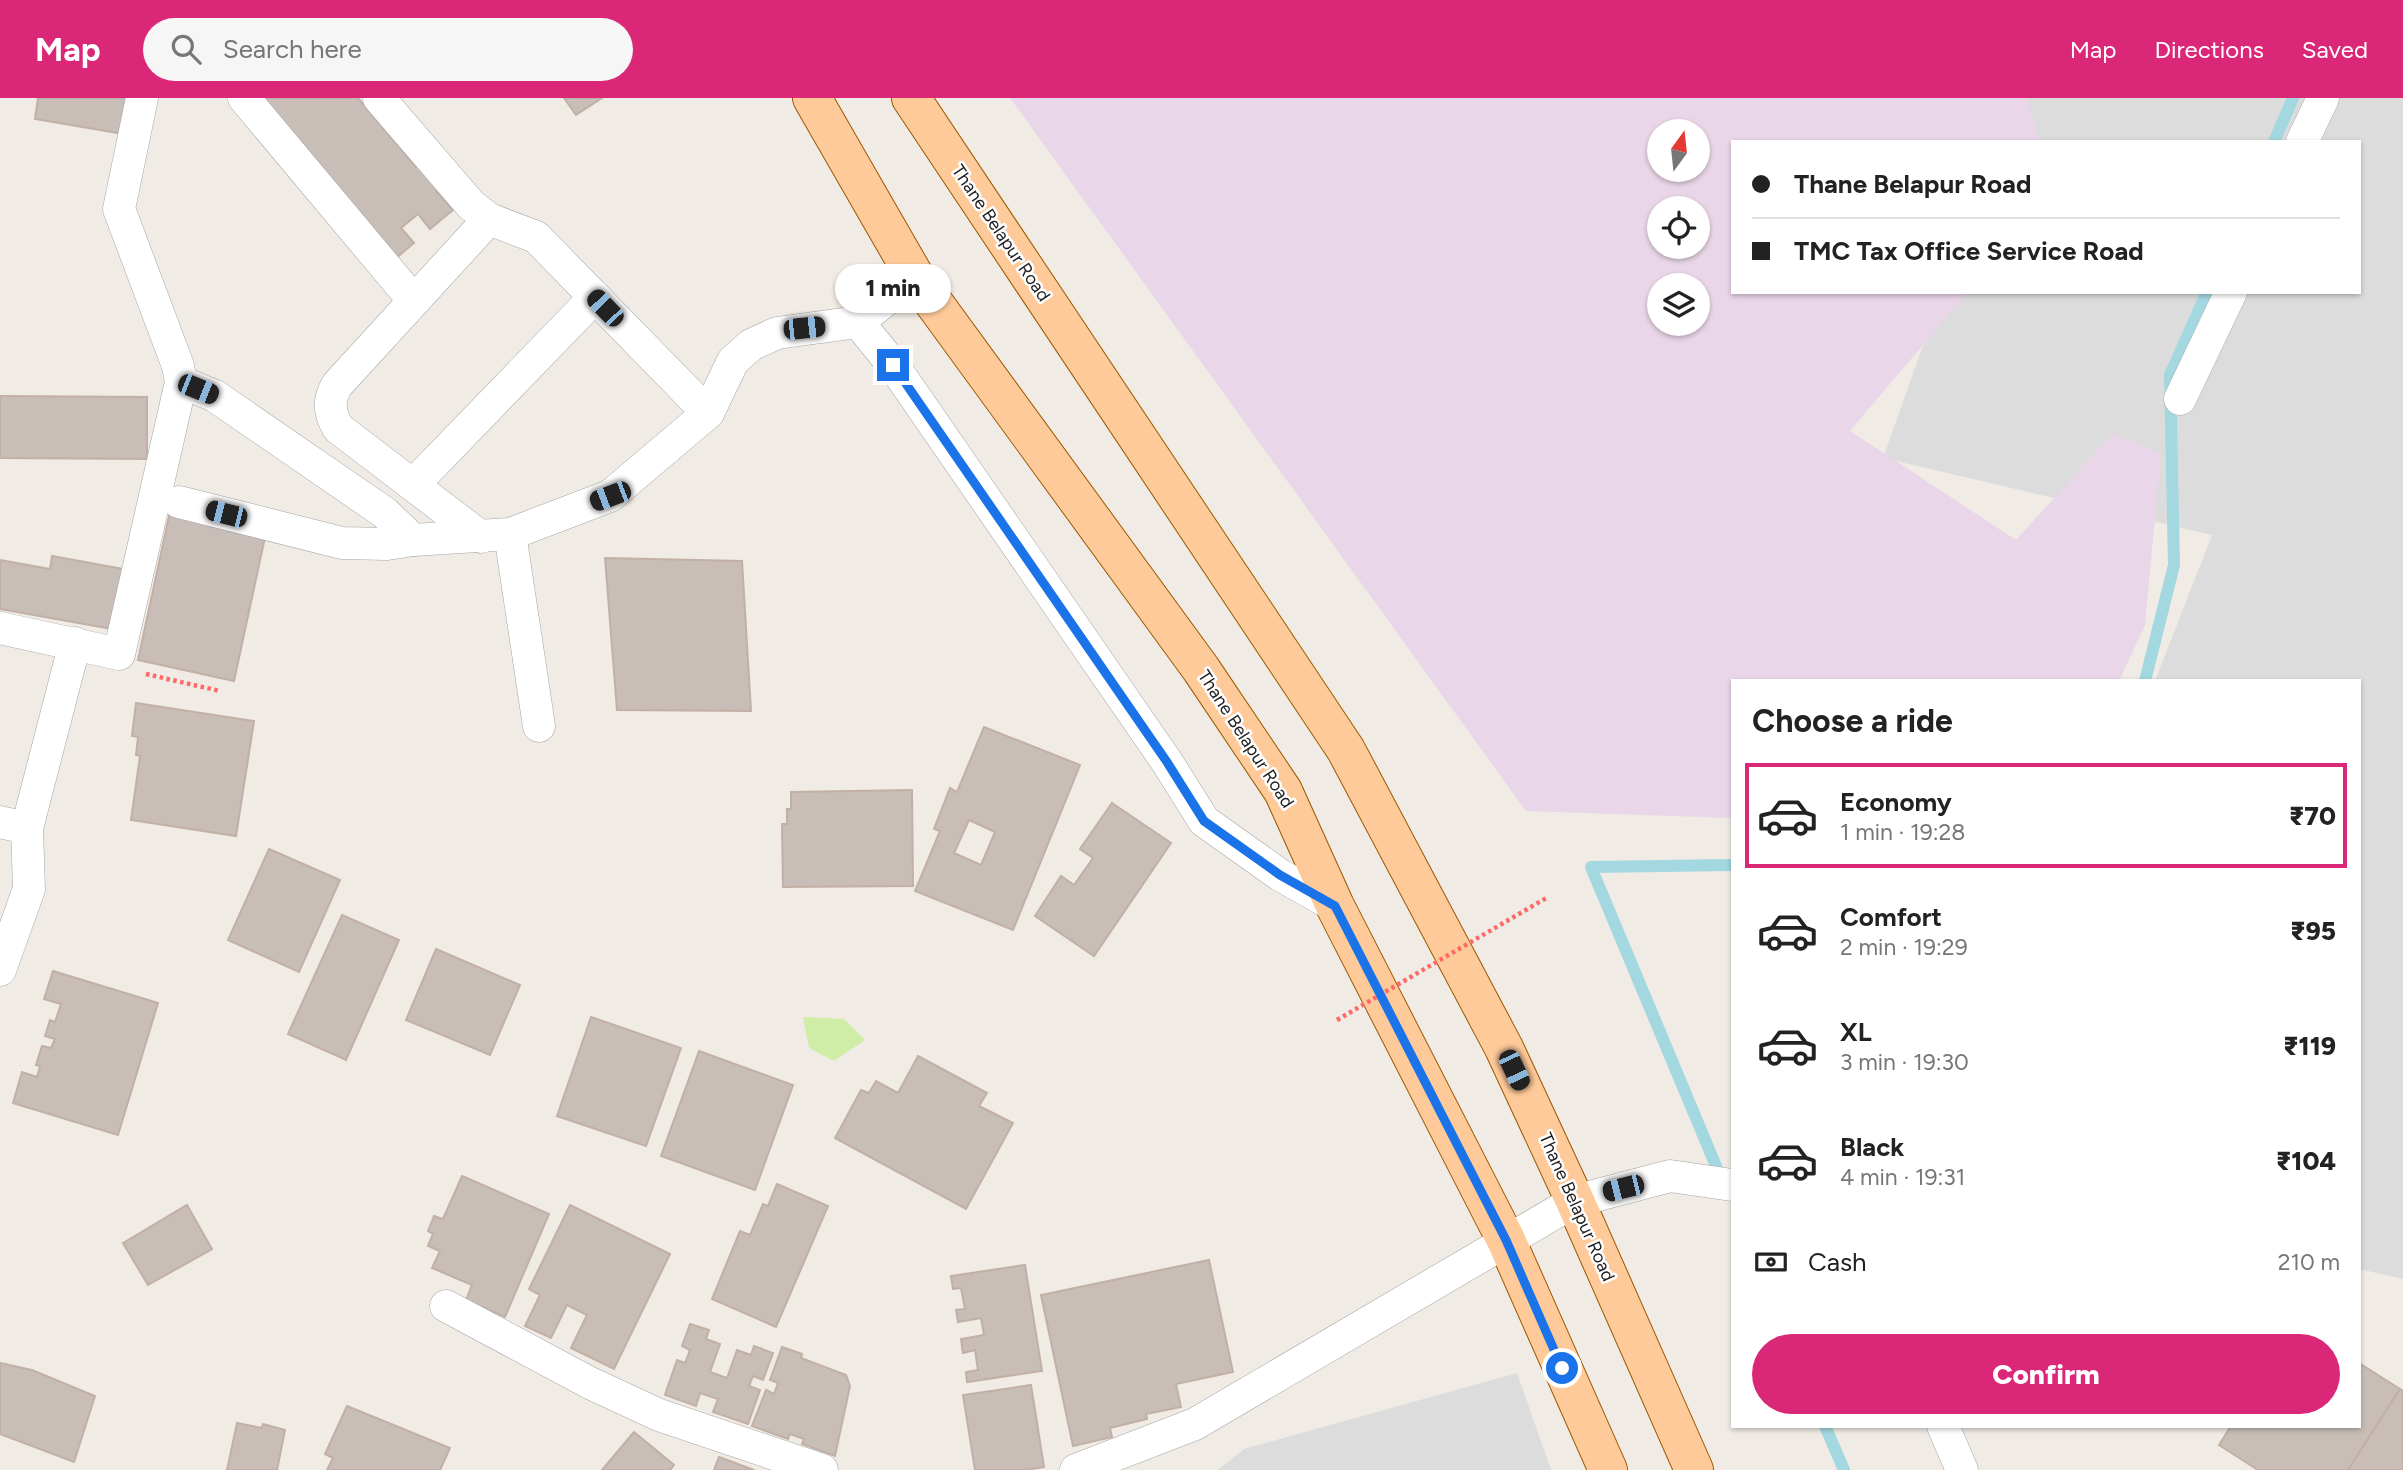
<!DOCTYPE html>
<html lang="en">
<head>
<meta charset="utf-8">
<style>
  :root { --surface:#fff; --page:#f6f6f6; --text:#222; --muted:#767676; --line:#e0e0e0; --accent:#db2777 }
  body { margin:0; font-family:Figtree,sans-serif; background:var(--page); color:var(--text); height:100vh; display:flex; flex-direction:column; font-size:26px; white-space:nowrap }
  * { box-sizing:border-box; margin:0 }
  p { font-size:23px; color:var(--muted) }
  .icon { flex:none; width:38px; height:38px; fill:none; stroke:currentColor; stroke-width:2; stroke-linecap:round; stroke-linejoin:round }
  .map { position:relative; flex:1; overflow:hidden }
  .panel { position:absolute; left:1731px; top:581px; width:630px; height:749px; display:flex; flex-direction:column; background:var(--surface); border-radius:0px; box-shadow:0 2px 5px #0004 }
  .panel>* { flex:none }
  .guide { position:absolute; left:1731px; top:42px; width:630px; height:154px; border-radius:0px; box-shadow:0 2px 5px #0004; display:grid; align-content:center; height:154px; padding:0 21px; background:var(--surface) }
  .needle { width:46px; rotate:15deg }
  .tools { position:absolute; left:1647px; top:21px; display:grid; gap:14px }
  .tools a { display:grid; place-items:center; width:63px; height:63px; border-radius:50%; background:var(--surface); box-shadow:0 2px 5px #0004; font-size:35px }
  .end { position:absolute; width:32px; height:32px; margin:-16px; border:9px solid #1a73e8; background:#fff; box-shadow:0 0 0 4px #fff }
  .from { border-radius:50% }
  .bubble { position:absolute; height:49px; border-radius:24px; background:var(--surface); box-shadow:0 2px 5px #0004; font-size:23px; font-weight:800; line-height:49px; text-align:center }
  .car { position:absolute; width:21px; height:42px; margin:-21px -10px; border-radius:9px; box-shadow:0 0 5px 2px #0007; background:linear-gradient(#222 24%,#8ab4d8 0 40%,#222 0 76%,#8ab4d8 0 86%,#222 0) }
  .guide b { display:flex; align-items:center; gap:24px; height:66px; font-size:26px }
  .guide b+b { border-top:2px solid var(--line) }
  .guide i { width:18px; height:18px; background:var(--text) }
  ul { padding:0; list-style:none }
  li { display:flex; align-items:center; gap:21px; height:105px; margin:0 14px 10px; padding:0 7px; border:4px solid transparent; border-radius:0px }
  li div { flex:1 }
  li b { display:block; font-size:26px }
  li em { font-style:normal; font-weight:800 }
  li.on { border-color:var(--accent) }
  li>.icon { width:63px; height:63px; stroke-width:1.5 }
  h2 { padding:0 21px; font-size:32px; line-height:84px }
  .pay { display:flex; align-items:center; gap:18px; height:77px; padding:0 21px; font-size:26px }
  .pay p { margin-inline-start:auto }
  .action { display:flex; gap:14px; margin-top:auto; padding:14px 21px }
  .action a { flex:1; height:80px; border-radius:42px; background:var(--accent); color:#fff; font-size:28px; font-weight:800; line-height:80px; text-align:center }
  header { display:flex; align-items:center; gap:42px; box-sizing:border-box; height:98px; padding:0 35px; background:var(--accent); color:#fff }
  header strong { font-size:33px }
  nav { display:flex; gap:38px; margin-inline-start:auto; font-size:24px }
  .search { width:490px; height:63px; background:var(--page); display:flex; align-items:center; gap:18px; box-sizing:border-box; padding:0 24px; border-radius:38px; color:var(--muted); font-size:26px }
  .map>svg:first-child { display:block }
</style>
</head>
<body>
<header>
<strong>Map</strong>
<div class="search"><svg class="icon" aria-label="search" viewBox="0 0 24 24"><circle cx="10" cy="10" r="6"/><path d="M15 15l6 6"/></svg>Search here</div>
<nav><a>Map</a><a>Directions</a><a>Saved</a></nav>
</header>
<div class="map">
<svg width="2403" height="1372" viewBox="0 0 2403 1372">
  <rect width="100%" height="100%" fill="#f0ebe4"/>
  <g fill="#dddcdc">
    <path d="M2011,0H2403V1181L2359,1171V583H2155L2212,437L1883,360L1942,194H2359V44H1995Z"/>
    <path d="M1517,1275L1551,1372H1218L1244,1351Z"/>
  </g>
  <path fill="#e9d6e8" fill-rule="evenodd" d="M1010,0H2027L2039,44H1732V194H1968L1850,333L2016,442L2112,336L2161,355L2145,527L2119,583H1732V720L1526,713ZM1659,33H1698V72H1659ZM1659,110H1698V149H1659ZM1659,187H1698V226H1659Z"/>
  <path fill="#d0eda8" d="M803,919L844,921L865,942L834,963L809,950Z"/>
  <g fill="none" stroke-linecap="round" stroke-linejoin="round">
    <g stroke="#a3d8e0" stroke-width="12">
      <path d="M2274,44L2293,0"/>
      <path d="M2145,583L2174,467L2170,277L2207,194"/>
      <path d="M1721,1080L1591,769L1732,767"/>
      <path d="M1825,1328L1844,1372"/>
    </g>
  </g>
  <g fill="#c8bdb7" stroke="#c2b0a6" stroke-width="2" fill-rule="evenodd">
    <path d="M38,0H137L130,37L35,21Z"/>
    <path d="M259,0H358L416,69L420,66L440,89L436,93L453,112L430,131L418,116L401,130L414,145L395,161Z"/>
    <path d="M564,0H602L576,17Z"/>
    <path d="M0,298L147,299V361L0,360Z"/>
    <path d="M171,409L267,430L234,583L138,562Z"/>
    <path d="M52,458L129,472L118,532L0,511V462L50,471Z"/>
    <path d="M605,460L742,463L751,613L617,612Z"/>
    <path d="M136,605L254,623L236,738L131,722L140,658L136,657L138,639L132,638Z"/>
    <path d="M984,629L1080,667L1013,832L915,793L940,733L934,731L950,690L957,694ZM969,722L995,734L981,767L954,755Z"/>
    <path d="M912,692L913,788L783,789L782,726H787V711H791V694Z"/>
    <path d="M1112,705L1171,745L1094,858L1035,818L1061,778L1074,787L1093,760L1080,751Z"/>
    <path d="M269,751L340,782L299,874L228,842Z"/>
    <path d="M342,817L399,842L346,962L288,936Z"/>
    <path d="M436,851L520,887L490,957L406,922Z"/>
    <path d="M53,873L158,905L118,1037L13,1005L22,974L37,979L40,968L36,967L42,948L51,950L55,941L45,938L50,922L55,924L61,906L44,901Z"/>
    <path d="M591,919L681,950L646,1048L557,1018Z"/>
    <path d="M699,953L793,987L755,1092L661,1058Z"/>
    <path d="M918,958L987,995L979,1008L1013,1025L966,1111L835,1040L861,992L869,995L876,983L898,995Z"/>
    <path d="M462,1078L549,1116L505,1219L466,1202L472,1187L432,1170L440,1153L428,1148L433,1136L428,1133L434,1118L443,1121Z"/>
    <path d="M777,1086L828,1108L776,1229L712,1201L740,1133L750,1137L763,1106L768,1108Z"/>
    <path d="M187,1107L212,1151L148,1187L123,1145Z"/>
    <path d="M570,1107L670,1156L614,1271L571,1250L587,1217L567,1207L551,1240L525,1228L540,1197L529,1191Z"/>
    <path d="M1209,1162L1233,1274L1176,1286L1181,1309L1146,1316L1147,1321L1110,1330L1112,1339L1073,1348L1041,1197Z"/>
    <path d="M1025,1167L1042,1273L967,1284L966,1274L978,1272L975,1252L963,1255L961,1241L984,1237L981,1220L958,1224L956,1212L965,1211L961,1190L953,1191L951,1178Z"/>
    <path d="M690,1226L709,1232L706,1241L720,1246L710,1274L727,1280L737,1252L751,1257L754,1248L773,1255L763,1282L753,1278L749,1288L760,1292L748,1326L713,1314L718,1301L700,1295L696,1308L665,1297L677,1262L685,1265L690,1252L682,1248Z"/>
    <path d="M782,1249L802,1256L801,1260L846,1277L850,1288L835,1358L802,1346L804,1341L790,1336L788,1341L752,1328L766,1292L774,1296L778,1285L770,1282Z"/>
    <path d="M0,1265L32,1272L95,1298L74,1364L0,1336Z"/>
    <path d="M2359,1265L2400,1291L2348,1372H2258L2219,1347L2231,1328H2359Z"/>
    <path d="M1031,1287L1044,1369L1026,1372H975L963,1297Z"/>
    <path d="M2400,1291L2403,1293V1372H2348Z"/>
    <path d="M347,1308L450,1350L440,1372H327L333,1360L325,1356Z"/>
    <path d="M237,1325L262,1330L263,1326L285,1332L277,1372H227Z"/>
    <path d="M634,1334L674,1367L670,1372H602Z"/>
    <path d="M719,1359L754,1372H714Z"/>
  </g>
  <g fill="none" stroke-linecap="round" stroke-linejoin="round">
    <defs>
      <g id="street">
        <path d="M244,0L414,203"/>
        <path d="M379,0L471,107L489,121L536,139L708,315"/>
        <path d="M2302,44L2323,0"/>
        <path d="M858,224L893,267L1167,664L1204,723L1280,777L1335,808"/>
        <path d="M181,284L215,298L385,415L413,442"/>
        <path d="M2180,301L2231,194"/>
        <path d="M413,387L595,199"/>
        <path d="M179,404L342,445L387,446L413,442L510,436L610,398L708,315L733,263L751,247L777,235L858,224L915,179"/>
        <path d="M510,436L539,628"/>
        <path d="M481,439L338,330C329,314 328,303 337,287L489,121"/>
        <path d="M0,530L119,556L181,284L178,268L119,111L142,0"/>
        <path d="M0,724L27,730L29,791L0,872"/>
        <path d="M27,730L75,545"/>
        <path d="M446,1208L590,1285L659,1317L822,1372"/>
        <path d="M1943,1328L1962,1372"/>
        <path d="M1076,1372L1195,1326L1575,1103L1670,1078L1732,1087"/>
      </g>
      <g id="primary">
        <path d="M812,0L915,179L1201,571L1283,693L1335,808L1506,1142L1608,1372"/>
        <path d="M911,0L1346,652L1504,950L1575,1103L1694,1372"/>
      </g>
    </defs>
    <use href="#street" stroke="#a6a6a6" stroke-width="33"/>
    <use href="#primary" stroke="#995800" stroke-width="40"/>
    <path stroke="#ff6866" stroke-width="4.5" stroke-dasharray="3.5 3.5" stroke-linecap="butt" d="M146,576L220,593"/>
    <use href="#street" stroke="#fff" stroke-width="32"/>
    <use href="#primary" stroke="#ffca9a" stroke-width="38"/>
    <path stroke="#ff6866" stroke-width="4.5" stroke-dasharray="3.5 3.5" stroke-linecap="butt" d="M1337,922L1548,799"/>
  </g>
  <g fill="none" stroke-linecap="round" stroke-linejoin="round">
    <path stroke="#1a73e8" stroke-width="9" d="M893,267L1167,664L1204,723L1280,777L1335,808L1506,1142L1562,1270"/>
  </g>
  <g text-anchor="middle" stroke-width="5" stroke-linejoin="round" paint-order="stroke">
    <g font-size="18" fill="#1f1f1f" stroke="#fff">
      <text transform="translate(1001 135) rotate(56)" y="6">Thane Belapur Road</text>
      <text transform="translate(1246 641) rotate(57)" y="6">Thane Belapur Road</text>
      <text transform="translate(1577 1109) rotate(66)" y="6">Thane Belapur Road</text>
    </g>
  </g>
</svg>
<div class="tools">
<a><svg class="needle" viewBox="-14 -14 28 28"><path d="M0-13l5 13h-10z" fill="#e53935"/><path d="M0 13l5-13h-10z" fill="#767676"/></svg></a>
<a><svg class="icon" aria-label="locate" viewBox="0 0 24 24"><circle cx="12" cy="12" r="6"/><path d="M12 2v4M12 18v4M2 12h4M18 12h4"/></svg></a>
<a><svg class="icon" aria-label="layers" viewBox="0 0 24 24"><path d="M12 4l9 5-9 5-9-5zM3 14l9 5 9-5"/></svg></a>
</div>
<i class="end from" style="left:1562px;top:1270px"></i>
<i class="end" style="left:893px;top:267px"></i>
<div class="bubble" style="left:835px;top:166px;width:116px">1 min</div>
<i class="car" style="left:605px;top:210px;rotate:316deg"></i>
<i class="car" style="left:804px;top:230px;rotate:84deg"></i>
<i class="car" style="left:198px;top:291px;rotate:112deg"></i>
<i class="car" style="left:610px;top:398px;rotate:249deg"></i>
<i class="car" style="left:226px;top:416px;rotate:284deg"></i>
<i class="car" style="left:1514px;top:972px;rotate:155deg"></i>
<i class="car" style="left:1623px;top:1090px;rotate:256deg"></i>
<div class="guide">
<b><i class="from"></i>Thane Belapur Road</b>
<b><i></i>TMC Tax Office Service Road</b>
</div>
<section class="panel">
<h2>Choose a ride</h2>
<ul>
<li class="on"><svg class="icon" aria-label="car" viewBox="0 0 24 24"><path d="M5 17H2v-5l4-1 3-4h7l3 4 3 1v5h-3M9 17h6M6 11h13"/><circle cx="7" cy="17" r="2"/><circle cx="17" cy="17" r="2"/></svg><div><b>Economy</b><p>1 min · 19:28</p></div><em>₹70</em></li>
<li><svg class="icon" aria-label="car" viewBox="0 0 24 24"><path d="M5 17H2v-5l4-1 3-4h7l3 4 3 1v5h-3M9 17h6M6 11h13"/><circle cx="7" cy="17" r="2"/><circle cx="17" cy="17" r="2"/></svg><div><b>Comfort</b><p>2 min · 19:29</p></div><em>₹95</em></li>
<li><svg class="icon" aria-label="car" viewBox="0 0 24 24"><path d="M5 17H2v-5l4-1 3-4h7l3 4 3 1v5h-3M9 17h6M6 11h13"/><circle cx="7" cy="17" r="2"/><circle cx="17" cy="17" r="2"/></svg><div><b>XL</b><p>3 min · 19:30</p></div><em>₹119</em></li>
<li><svg class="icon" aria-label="car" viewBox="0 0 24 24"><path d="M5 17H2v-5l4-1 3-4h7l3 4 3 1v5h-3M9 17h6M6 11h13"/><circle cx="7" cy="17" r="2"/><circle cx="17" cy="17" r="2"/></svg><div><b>Black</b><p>4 min · 19:31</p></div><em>₹104</em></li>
</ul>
<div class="pay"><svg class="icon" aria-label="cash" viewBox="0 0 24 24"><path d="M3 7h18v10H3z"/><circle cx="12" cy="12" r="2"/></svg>Cash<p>210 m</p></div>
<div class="action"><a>Confirm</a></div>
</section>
</div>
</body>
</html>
